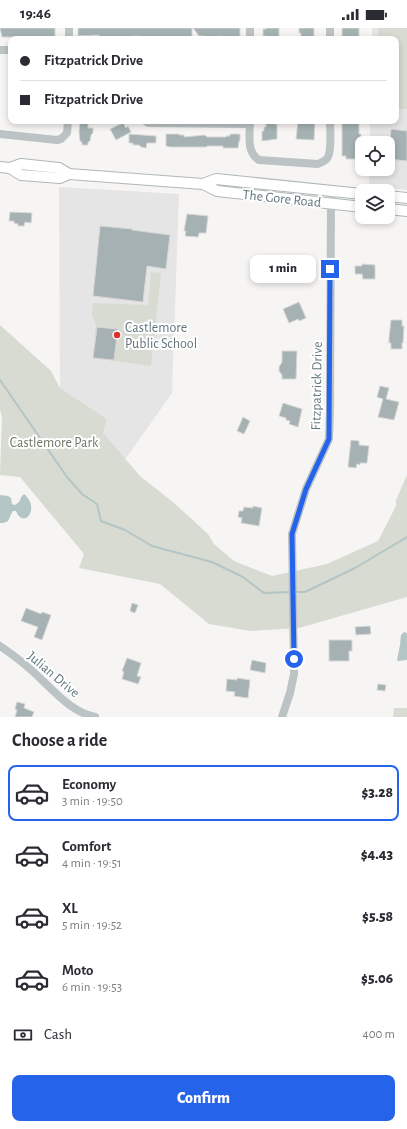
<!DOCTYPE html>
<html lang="en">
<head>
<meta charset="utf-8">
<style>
  :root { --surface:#fff; --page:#f2f2f3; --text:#2b2b33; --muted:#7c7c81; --line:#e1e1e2; --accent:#2563eb }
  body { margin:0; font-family:"Alegreya Sans",sans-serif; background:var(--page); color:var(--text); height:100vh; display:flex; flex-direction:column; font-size:15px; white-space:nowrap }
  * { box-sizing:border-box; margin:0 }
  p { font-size:13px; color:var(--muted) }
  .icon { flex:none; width:22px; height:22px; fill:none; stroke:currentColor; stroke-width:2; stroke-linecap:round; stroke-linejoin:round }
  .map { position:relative; height:689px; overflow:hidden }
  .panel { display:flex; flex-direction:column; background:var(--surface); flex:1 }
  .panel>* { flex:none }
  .hud { position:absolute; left:8px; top:8px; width:391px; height:88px; border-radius:8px; box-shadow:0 2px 6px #0003; display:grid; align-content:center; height:88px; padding:0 12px; background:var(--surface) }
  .fabs { position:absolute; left:355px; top:108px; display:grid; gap:8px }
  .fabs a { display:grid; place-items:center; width:40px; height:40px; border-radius:8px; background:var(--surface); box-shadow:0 2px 6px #0003; font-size:20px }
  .end { position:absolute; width:18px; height:18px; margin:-9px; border:5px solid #2563eb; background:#fff; box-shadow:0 0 0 2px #fff }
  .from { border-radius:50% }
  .bubble { position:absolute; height:28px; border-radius:8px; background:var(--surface); box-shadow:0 2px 6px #0003; font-size:13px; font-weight:800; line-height:28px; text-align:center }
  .hud b { display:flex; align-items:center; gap:14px; height:38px; font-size:15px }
  .hud b+b { border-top:1px solid var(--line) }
  .hud i { width:10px; height:10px; background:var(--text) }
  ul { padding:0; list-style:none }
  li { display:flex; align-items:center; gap:12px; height:56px; margin:0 8px 6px; padding:0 4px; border:2px solid transparent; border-radius:8px }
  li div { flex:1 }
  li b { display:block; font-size:15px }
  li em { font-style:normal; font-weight:800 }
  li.active { border-color:var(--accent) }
  li>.icon { width:36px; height:36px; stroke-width:1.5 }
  h2 { padding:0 12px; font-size:18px; line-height:48px }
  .pay { display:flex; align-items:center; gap:10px; height:44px; padding:0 12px; font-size:15px }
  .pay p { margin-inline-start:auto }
  .cta { display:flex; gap:8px; margin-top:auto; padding:8px 12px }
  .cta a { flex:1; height:46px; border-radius:8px; background:var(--accent); color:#fff; font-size:16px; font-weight:800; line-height:46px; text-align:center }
  .status { display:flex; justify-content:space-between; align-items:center; height:28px; padding:0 20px; background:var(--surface); direction:ltr }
  .status svg { height:11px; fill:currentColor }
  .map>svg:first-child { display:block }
</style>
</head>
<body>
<div class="status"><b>19:46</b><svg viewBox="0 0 49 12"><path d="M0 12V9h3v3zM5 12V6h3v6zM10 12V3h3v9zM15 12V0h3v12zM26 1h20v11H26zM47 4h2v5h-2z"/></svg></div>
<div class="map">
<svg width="407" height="689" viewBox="0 0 407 689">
  <rect width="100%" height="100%" fill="#f6f5f3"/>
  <g fill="#e4e5e4">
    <path d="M372,0H407V162L369,158V141H388V115H370V93H396V11H372Z"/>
    <path d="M59,159L179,166L172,365L124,433L102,409L107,391L60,360Z"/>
  </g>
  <g fill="#d7dbd2">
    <path d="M378,0H407V81H396V11H378Z"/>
    <path d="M151,244L161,245L151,338L93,330L96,297L92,286L93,275L148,277Z"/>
    <path d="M0,297L51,343L60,360L107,391L103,405L140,448L174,475L208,506L214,516L234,533L272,548L327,536L378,513L396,478V472L407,447V569L299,600L251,603L209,596L160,556L79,540L84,526L20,449L0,447L2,390L0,381Z"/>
    <path d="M394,680H407V689H393Z"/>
  </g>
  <g fill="#b4c5c6">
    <path d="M24,466C41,480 24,502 16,483H13C8,490 11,495 0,495V467L8,468L11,470L12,476L15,477L19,474L22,468Z"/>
    <path d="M404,604L407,605V632L398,633L397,632L400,617L401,607Z"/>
  </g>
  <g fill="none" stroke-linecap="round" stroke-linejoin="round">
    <g stroke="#b4c5c6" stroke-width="2">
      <path d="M0,352L67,449L82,466L97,476L101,493L125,502L152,518L212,534L243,549L264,565L290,564"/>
      <path d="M295,564H305L355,540L407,509"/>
    </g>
  </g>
  <g fill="#a6b1b4" stroke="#d7d7d5">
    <path d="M0,0H55V9H2Z"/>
    <path d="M78,0H192V11L167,9L142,10V9H139V8L118,9H99V7L78,8Z"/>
    <path d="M193,0H240V11H232V9L219,8V11H205V8H199Z"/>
    <path d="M266,0H279V11H266V8H263V1H266Z"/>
    <path d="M299,0H314V11H301V5H299Z"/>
    <rect x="342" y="0" width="17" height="11"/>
    <path d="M80,93H88V100H93V105L91,107L90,113L88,114V117H82V114L80,113L79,104Z"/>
    <path d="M267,93H274V96H277V111L262,113V103H264V99H266V94Z"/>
    <path d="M298,93H315L314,112L296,111Z"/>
    <path d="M345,93H359V106H361V131H346V128H342V94H345Z"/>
    <path d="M123,95L126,100L128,98L131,104L116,112L110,101Z"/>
    <path d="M391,101L407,103V133L388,131Z"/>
    <path d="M129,106L156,108V115H147L146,120L141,119L139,117H133V115H129Z"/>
    <path d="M166,106H179V107H184V109L205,107L207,109H226V108H230V106H240V113H239L238,120H223V118H207V119H170L166,118Z"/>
    <path d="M10,184L32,185L31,195L25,194L24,198H18V196L14,195V193H9Z"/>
    <path d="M187,186L208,188L206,205H199L198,209L185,208L186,203H184Z"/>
    <path d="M100,198L132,201V202L170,207L166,241L147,238L143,274L93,268Z"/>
    <path d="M362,236L375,237V251H363L362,246H355V238H362Z"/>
    <path d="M299,274L306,290L299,293L298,291L289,295L283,281Z"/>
    <path d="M391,292H402V298H404L403,315H402V321H391V315H389V310Z"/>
    <path d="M97,299L118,301L114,332L93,330Z"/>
    <path d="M282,323H297L296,351H282V347L279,343V339L282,334Z"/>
    <path d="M380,358L389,360L386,371L399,374L394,392L378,389L383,371L377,369Z"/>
    <path d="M283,375L302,381L298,399L289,396L290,393L286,392V390L279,388Z"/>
    <path d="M243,389L250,393L244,406L237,403Z"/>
    <path d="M351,412L359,413V417L369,418L367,435H360V437L357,436L356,440L348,439Z"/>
    <path d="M253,478L262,480L259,498L241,495L242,490L238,489L239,483H243L244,479L253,480Z"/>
    <path d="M132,575L138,577L135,585L130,583Z"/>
    <path d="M26,580L41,586L42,584L51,587L42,612L34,609L38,599L21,593Z"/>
    <path d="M370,598L371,606L356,607L355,599Z"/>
    <path d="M329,612H352V623H349V633H329Z"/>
    <path d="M127,630L141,635L137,648L141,649L138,656L122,651L124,644L122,643Z"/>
    <path d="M252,632L266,635L265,645L250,642Z"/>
    <path d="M237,650L250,652L248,670L234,668L235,664L226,663L227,651L237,652Z"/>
    <path d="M378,656L386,657L385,663L377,662Z"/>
    <path d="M17,674L25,676L24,680L34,684L32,689H15L17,682L15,681Z"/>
  </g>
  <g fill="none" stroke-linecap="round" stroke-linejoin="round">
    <defs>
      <g id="major">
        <path d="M0,139L10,140L21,136L59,140L69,146L203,156L217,163L362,179"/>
        <path d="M10,140L21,147L60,150L69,146"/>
        <path d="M203,156L216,151L362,166"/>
        <path d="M388,168L407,170"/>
        <path d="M388,181L407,183"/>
      </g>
    </defs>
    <use href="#major" stroke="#b0b7b9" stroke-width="12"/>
    <g stroke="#bcc3c5" stroke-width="8">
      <path d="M250,0V11"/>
      <path d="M69,11V0"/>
      <path d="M330,11V0"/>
      <path d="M0,22H11"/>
      <path d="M145,93L148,95L250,96"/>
      <path d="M250,93C250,107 246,124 259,132L318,136C322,134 326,133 328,129C332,120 330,102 330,93"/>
      <path d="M0,106L57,112L61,111L67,105L68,93"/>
      <path d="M0,618C15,628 31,641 44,654C59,668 73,684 95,689"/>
      <path d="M282,689L290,665L294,646L292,506L306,461L329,411L330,383L331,163"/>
    </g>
    <use href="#major" stroke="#fff" stroke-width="10"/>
  </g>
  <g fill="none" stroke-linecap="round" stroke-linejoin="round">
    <path stroke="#2563eb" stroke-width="5" d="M294,631L292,506L306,461L329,411L330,241"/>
  </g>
  <circle fill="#dd2f2c" stroke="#fff" stroke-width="1.5" cx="117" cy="307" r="4"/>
  <g text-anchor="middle" stroke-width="4" stroke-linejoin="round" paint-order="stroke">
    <g font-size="14" fill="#62777d" stroke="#fff">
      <text transform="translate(282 170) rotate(6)" y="5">The Gore Road</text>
      <text transform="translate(316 358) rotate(-89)" y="5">Fitzpatrick Drive</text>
      <text transform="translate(54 646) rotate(40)" y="5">Julian Drive</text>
    </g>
    <g font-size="14" fill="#62777d" stroke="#fff" text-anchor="start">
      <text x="125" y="304">Castlemore<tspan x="125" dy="16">Public School</tspan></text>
    </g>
    <g font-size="14" fill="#6d7a65" stroke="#fff">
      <text x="54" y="419">Castlemore Park</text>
    </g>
  </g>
</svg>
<div class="fabs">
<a><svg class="icon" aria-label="locate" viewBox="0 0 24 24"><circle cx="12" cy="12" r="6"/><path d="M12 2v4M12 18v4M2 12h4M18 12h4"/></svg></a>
<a><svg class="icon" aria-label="layers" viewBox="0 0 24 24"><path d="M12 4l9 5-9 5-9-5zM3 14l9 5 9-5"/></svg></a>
</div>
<i class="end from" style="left:294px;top:631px"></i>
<i class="end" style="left:330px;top:241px"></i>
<div class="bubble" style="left:250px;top:227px;width:66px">1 min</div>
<div class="hud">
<b><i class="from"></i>Fitzpatrick Drive</b>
<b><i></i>Fitzpatrick Drive</b>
</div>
</div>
<section class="panel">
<h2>Choose a ride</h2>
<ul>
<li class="active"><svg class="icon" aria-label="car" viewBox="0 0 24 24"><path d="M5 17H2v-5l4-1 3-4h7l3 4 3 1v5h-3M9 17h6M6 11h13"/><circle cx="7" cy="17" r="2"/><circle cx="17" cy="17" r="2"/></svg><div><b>Economy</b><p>3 min · 19:50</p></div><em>$3.28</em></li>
<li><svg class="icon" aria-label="car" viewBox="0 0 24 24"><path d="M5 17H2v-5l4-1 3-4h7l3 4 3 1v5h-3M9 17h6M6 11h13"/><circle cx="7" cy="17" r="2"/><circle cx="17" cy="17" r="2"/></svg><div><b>Comfort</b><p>4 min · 19:51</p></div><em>$4.43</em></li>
<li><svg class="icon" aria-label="car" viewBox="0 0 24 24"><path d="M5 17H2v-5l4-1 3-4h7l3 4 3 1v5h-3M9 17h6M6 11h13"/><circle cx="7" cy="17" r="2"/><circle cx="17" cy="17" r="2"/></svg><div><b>XL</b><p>5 min · 19:52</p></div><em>$5.58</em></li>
<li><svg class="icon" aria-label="car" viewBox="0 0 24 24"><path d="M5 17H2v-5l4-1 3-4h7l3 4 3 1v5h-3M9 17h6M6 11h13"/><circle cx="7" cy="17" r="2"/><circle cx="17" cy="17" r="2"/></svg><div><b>Moto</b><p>6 min · 19:53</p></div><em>$5.06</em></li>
</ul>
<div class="pay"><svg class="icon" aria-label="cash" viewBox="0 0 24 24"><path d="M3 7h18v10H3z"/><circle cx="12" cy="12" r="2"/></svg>Cash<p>400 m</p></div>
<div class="cta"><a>Confirm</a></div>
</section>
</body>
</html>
